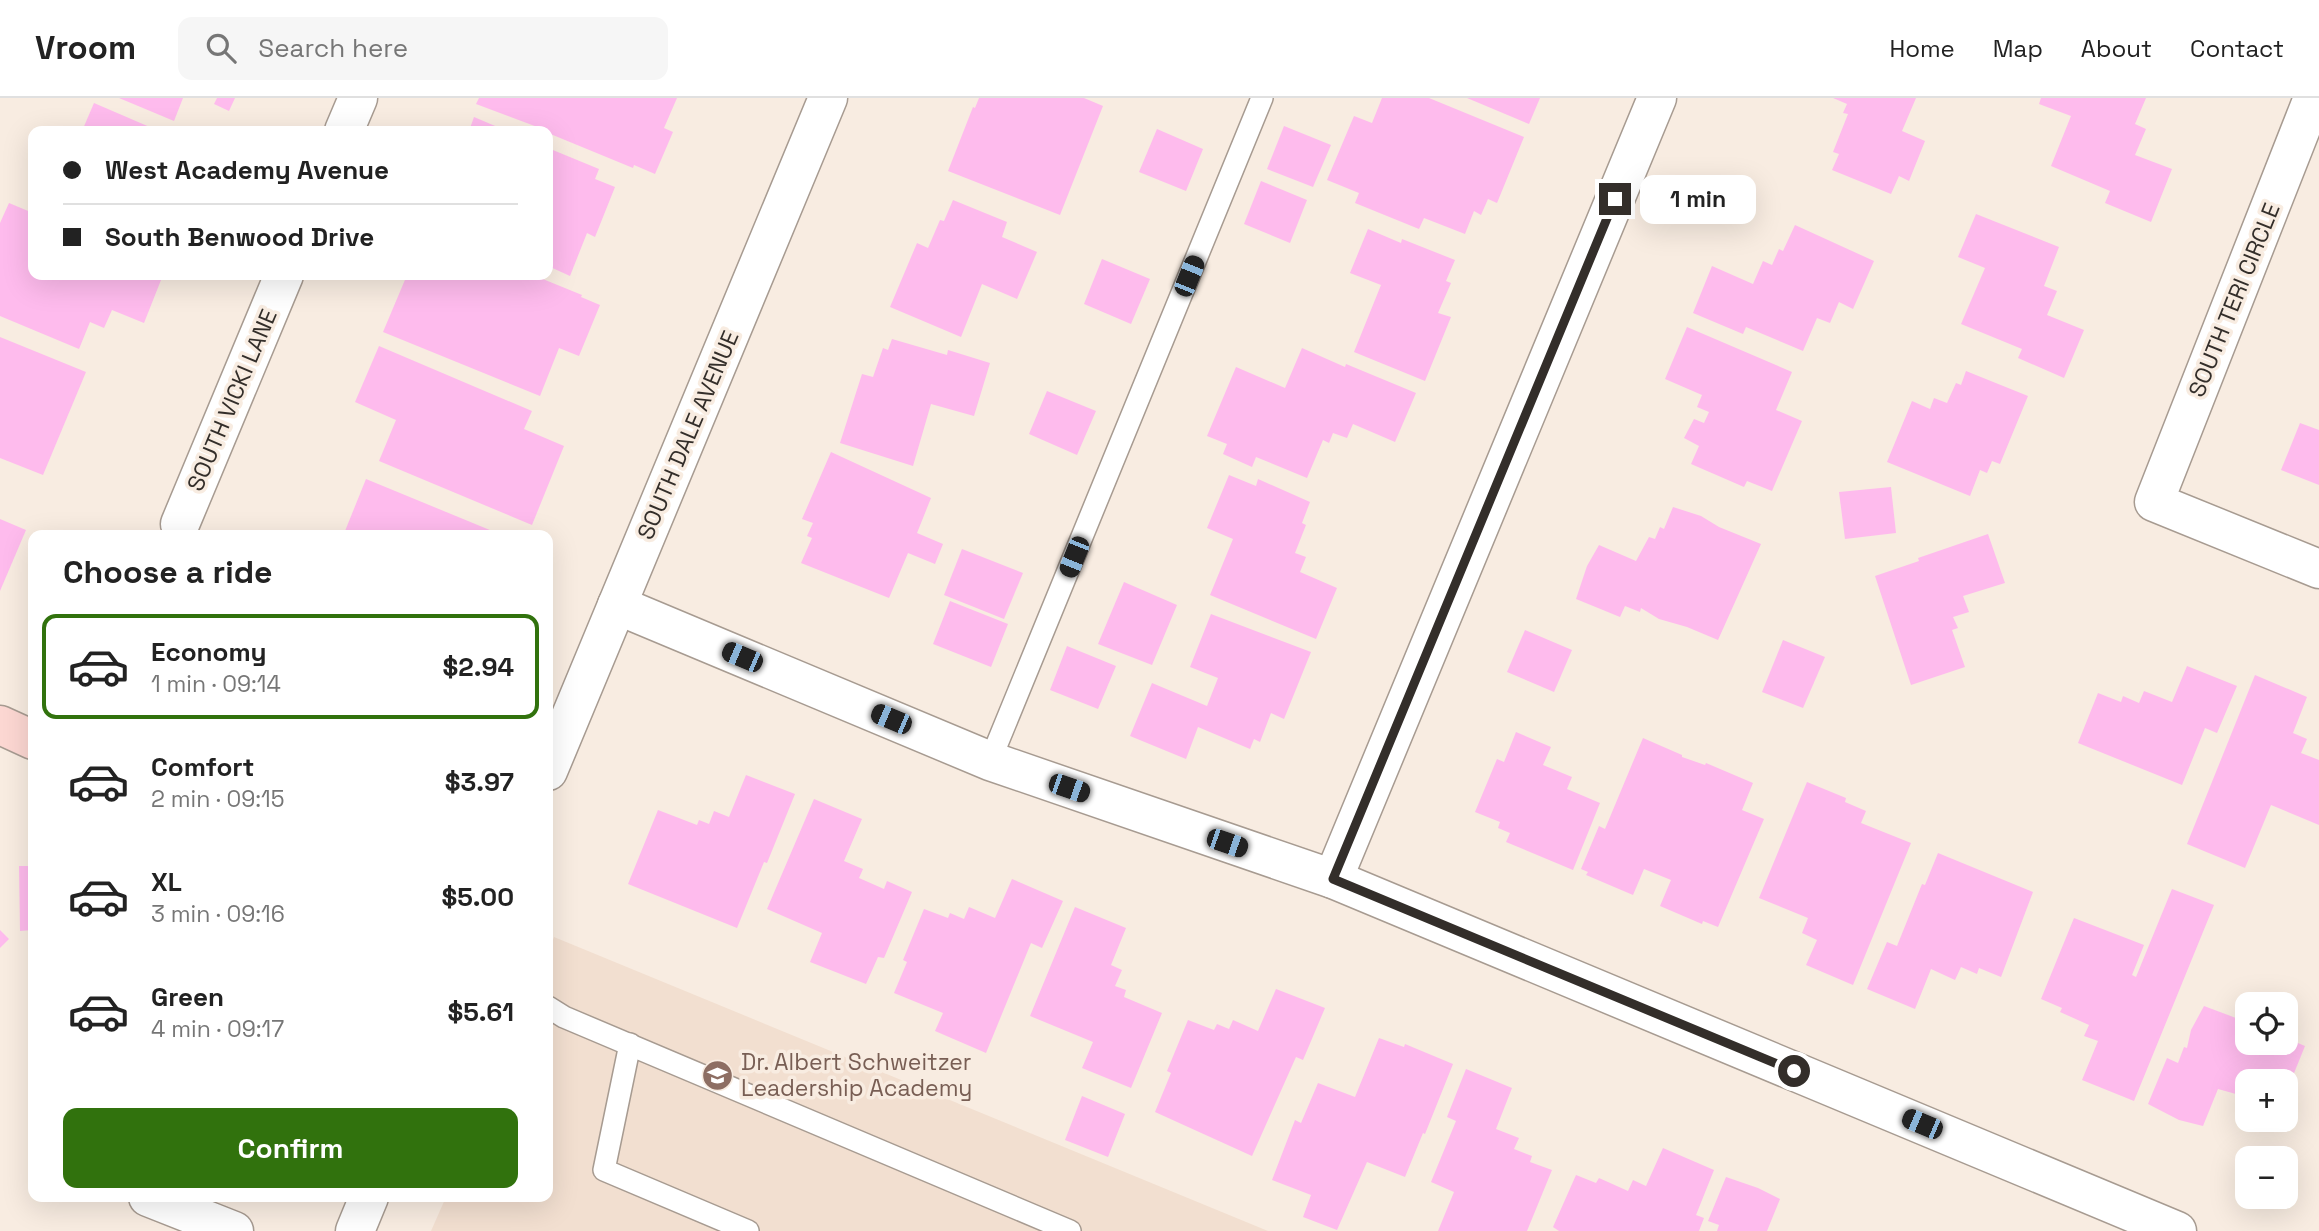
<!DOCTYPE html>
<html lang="en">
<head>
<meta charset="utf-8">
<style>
  :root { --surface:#fff; --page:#f6f6f6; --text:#222; --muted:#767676; --line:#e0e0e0; --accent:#31720d }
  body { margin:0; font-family:"Space Grotesk",sans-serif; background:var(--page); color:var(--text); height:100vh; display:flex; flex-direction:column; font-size:26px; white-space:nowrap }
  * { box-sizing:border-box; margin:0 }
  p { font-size:23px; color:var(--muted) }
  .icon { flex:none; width:38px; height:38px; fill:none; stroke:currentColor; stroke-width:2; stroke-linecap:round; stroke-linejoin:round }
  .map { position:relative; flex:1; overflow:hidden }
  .drawer { position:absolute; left:28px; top:432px; width:525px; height:672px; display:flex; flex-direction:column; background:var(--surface); border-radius:14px; box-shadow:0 7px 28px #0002 }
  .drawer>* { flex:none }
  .guide { position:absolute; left:28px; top:28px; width:525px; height:154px; border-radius:14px; box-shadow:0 7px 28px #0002; display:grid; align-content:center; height:154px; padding:0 35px; background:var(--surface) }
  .buttons { position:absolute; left:2235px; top:894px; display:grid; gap:14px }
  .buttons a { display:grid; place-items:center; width:63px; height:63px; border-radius:14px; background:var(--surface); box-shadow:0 7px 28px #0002; font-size:35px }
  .end { position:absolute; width:32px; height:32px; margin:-16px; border:9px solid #332e2a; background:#fff; box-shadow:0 0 0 4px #fff }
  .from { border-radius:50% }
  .bubble { position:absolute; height:49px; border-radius:14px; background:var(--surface); box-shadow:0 7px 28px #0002; font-size:23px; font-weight:700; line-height:49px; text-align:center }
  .car { position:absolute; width:21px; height:42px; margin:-21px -10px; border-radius:9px; box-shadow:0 0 5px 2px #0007; background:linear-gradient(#222 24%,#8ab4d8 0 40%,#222 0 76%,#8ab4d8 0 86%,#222 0) }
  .guide b { display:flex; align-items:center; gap:24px; height:66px; font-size:26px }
  .guide b+b { border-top:2px solid var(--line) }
  .guide i { width:18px; height:18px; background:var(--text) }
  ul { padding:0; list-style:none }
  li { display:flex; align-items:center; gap:21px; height:105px; margin:0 14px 10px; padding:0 21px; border:4px solid transparent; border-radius:14px }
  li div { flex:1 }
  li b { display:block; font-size:26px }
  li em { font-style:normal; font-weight:700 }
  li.selected { border-color:var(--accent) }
  li>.icon { width:63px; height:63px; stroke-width:1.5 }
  h2 { padding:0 35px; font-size:32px; line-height:84px }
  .action { display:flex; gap:14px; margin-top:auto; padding:14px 35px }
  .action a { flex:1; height:80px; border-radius:14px; background:var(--accent); color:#fff; font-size:28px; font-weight:700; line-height:80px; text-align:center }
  header { display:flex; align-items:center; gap:42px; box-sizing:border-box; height:98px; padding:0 35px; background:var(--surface); border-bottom:2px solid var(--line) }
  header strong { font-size:33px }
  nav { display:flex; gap:38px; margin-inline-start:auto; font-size:24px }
  .search { width:490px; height:63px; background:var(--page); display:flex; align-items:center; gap:18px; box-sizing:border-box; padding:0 24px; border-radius:14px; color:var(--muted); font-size:26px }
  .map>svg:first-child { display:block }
</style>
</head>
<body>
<header>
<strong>Vroom</strong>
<div class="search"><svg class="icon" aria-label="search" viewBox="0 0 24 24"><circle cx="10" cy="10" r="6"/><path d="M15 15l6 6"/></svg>Search here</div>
<nav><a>Home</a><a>Map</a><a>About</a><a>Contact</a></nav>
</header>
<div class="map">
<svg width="2319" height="1133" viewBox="0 0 2319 1133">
  <rect width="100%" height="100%" fill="#f8ece1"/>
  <path fill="#f2dfd0" d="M554,839L1268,1133H431L446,1099H548V855Z"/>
  <g fill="#febbed">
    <path d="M119,0H183L174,23Z"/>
    <path d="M217,0H235L229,13L214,6Z"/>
    <path d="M479,0H677L664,30L673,34L655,76L634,67L633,70L548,35V33L476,6Z"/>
    <path d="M979,0H1084L1103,8L1060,117L948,73L973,9L975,10Z"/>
    <path d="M1382,0H1429L1524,39L1497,105L1488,101L1481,117L1474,113L1465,136L1424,120L1419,131L1355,105L1359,95L1327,82L1354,18L1372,25Z"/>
    <path d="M1467,0H1540L1529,26Z"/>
    <path d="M1833,0H1916L1902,33L1925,43L1909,83L1899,78L1891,96L1832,72L1839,56L1833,54L1848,16L1843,15L1847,6Z"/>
    <path d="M2041,0H2146L2135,26L2146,31L2135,57L2172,71L2151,124L2105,105L2110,93L2051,68L2071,18L2039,6Z"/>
    <path d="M94,5L159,33H82Z"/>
    <path d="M474,19L507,33H469Z"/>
    <path d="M1284,28L1331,47L1313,89L1267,71Z"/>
    <path d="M1157,31L1203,51L1186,93L1139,74Z"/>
    <path d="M548,50L599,71L595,81L615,89L595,139L587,135L570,178L548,168Z"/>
    <path d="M1261,83L1307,102L1290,145L1244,126Z"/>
    <path d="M953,102L1007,124L1002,139L1037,154L1017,201L982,186L961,239L890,209L917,145L928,150L940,122L944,123Z"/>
    <path d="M9,105L33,115V177H163L144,225L112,212L104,230L90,224L79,251L0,218V125Z"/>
    <path d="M1976,116L2059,149L2044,188L2057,193L2047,217L2084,232L2064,280L2018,260L2022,251L1961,226L1985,170L1958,159Z"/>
    <path d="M1795,127L1874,163L1853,211L1839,204L1830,225L1817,220L1803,253L1746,229L1743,236L1693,215L1712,168L1753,186L1763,163L1772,167L1779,151L1783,153Z"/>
    <path d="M1368,131L1401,145L1402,141L1455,162L1446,183L1451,185L1438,215L1451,219L1425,283L1354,254L1381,187L1350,175Z"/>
    <path d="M1102,161L1150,181L1131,226L1084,206Z"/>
    <path d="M407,177H447L457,181L459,177H533L582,197L581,199L600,207L579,258L559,250L540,298L383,234Z"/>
    <path d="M1687,229L1792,274L1776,312L1802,323L1772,393L1747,383L1744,389L1691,366L1699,348L1684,340L1694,321L1704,325L1709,314L1697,309L1702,297L1665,281Z"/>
    <path d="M0,239L86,274L43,377L0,360Z"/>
    <path d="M892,241L947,257L948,252L990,265L974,318L931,306L913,368L840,345L862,276L873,279L883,250L888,252Z"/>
    <path d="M379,248L532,313L524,331L564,348L532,427L379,363L396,322L355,304Z"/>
    <path d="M1302,250L1345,269L1346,266L1416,295L1395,344L1353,326L1347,340L1333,335L1329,345L1323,342L1307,380L1256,359L1252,369L1223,356L1227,346L1207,338L1236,269L1285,290Z"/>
    <path d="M1966,273L2028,298L2000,366L1992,363L1987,375L1980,372L1970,398L1887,364L1912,303L1930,311L1934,300L1947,305L1956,285L1961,287Z"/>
    <path d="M1047,293L1096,313L1077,357L1029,336Z"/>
    <path d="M2300,325L2319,332V387L2281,372Z"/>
    <path d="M831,354L931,400L917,435L943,446L935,466L908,455L889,500L801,465L812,440L807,438L813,425L802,421Z"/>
    <path d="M1229,377L1256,388L1258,381L1310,404L1302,425L1306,427L1295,455L1306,459L1300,474L1337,490L1316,541L1210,497L1233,441L1207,430Z"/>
    <path d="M366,381L502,437V438H343Z"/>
    <path d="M1891,389L1896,435L1845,441L1839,394Z"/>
    <path d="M1673,409L1701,418L1719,429L1761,446L1718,542L1687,529L1659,521L1641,510L1640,514L1625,508L1620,519L1576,501L1587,468L1599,447L1636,463L1649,439L1655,441L1660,429L1664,431Z"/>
    <path d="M0,421L26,432L0,493Z"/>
    <path d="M1988,436L2005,485L1963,498L1969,514L1953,519L1958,530L1952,532L1965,569L1911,587L1875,478L1919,463L1918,460Z"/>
    <path d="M962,451L1023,475L1004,521L944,497Z"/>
    <path d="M1124,484L1177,507L1152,567L1098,546Z"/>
    <path d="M950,503L1008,526L991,569L933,546Z"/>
    <path d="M1211,516L1311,554L1284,621L1271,615L1260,644L1254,641L1250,651L1198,629L1186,661L1130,638L1152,585L1207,608L1218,580L1190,569Z"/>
    <path d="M1525,532L1572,552L1554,594L1507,574Z"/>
    <path d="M1783,542L1825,559L1803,610L1762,594Z"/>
    <path d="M1067,548L1116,568L1098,611L1050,592Z"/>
    <path d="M2187,568L2237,588L2217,635L2205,630L2182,687L2078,645L2098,595L2121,604L2123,598L2139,605L2144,593L2172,604Z"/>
    <path d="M2255,577L2307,599L2293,635L2307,641L2301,655L2319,662V727L2271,707L2245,770L2187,746Z"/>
    <path d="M1516,634L1551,649L1543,667L1572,679L1567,691L1600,705L1573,772L1506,744L1510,735L1498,730L1500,724L1475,714L1497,661L1504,664Z"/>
    <path d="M1643,640L1682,657V659L1705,667L1706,665L1753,685L1742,712L1764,721L1718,829L1703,823L1702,826L1660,808L1671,782L1644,771L1633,797L1586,777L1588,774L1581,771L1599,728L1605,731Z"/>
    <path d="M746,677L795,696L767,765L764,764L737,830L628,786L658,712L697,727L699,722L709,726L714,713L729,719Z"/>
    <path d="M1807,684L1846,700L1845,704L1866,713L1861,725L1911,745L1853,887L1806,867L1817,842L1802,835L1808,820L1759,800Z"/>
    <path d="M814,701L862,721L844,763L863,771L859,780L884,791L887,783L912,794L884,860L878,859L866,886L810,864L822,835L767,811Z"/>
    <path d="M1938,755L2033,794L2001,879L1979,870L1977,876L1961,869L1955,882L1931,871L1915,911L1867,891L1887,844L1897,848L1922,786L1925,787Z"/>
    <path d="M19,768H33V832L20,833Z"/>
    <path d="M1012,781L1063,803L1042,850L1031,845L986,955L935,933L943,915L894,895L907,864L903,862L924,811L948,820L950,815L964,821L969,809L995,820Z"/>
    <path d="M2172,791L2214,807L2134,1003L2082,982L2098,943L2084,938L2089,927L2060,914L2062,910L2041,901L2074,820L2144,847L2132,877L2136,879Z"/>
    <path d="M1075,809L1126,830L1111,867L1122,872L1115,888L1126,892L1124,899L1162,915L1131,990L1082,970L1093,944L1030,918Z"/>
    <path d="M0,832L9,841L0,850Z"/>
    <path d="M1276,891L1325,910L1303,962L1296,959L1252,1058L1155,1014L1171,975L1167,973L1188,922L1214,932L1217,926L1229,931L1233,922L1258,933Z"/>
    <path d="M2204,908L2236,920L2240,909L2247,911V945H2286V940L2305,948L2286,995V984H2247V992L2243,998L2218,991L2203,1028L2179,1022L2148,1006L2167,960L2178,965L2184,949L2187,950L2191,932Z"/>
    <path d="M1379,940L1404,949L1405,946L1453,966L1425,1036L1423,1035L1405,1079L1367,1064L1337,1132L1303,1119L1311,1097L1272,1082L1295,1022L1301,1025L1318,985L1355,999Z"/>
    <path d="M1466,971L1512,990L1496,1031L1519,1040L1514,1051L1532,1058L1530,1064L1552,1072L1527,1133H1438L1454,1094L1431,1084L1456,1023L1447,1019Z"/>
    <path d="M1082,998L1125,1016L1108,1059L1065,1042Z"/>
    <path d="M1663,1050L1714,1072L1696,1117L1704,1120L1699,1133H1559L1553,1129L1576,1077L1596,1085L1599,1080L1628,1093L1633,1082L1646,1088Z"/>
    <path d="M1726,1079L1758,1090L1780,1101L1767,1133H1717L1719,1127L1708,1123Z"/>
  </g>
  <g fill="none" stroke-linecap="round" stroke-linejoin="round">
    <defs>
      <g id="service">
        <path d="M990,663L1262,0"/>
        <path d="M548,909L564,919L1070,1133"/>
        <path d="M630,946L604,1072L748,1133"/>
      </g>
      <g id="minor">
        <path d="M2313,0L2154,404L2319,471"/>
        <path d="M344,33L358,0"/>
        <path d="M180,426L284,177"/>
        <path d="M617,507L990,663L1333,781L2177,1133"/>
        <path d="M1333,781L1657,0"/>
        <path d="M148,1099L234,1133"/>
      </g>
      <g id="tertiary">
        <path d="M548,673L828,0"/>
        <path d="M355,1133L369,1099"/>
      </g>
      <path id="secondary" d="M0,627L33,642"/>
    </defs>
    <use href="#service" stroke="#a79b91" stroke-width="24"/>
    <use href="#minor" stroke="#a79b91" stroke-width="41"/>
    <use href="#tertiary" stroke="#a79b91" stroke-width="41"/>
    <use href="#secondary" stroke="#a79b91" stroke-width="41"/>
    <use href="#service" stroke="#fff" stroke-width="21"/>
    <use href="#minor" stroke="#fff" stroke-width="38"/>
    <use href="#tertiary" stroke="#fff" stroke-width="38"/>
    <use href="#secondary" stroke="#fcd7d2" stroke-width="38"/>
  </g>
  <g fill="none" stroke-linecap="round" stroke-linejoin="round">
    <path stroke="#332e2a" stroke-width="9" d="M1615,101L1333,781L1794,973"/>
  </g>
  <defs>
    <symbol id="school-disc" viewBox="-11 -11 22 22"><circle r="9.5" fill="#8d6e63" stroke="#f8ece1"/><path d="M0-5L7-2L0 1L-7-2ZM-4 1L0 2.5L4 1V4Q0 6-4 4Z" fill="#fff"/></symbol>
  </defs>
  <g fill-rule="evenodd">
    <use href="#school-disc" x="700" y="960" width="35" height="35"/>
  </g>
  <g text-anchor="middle" stroke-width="7" stroke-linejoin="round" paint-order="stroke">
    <g font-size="23" fill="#332e2a" stroke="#f8ece1">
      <text transform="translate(2234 202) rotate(-68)" y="8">SOUTH TERI CIRCLE</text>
      <text transform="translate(232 302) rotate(-67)" y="8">SOUTH VICKI LANE</text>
      <text transform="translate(688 337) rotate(-67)" y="8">SOUTH DALE AVENUE</text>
    </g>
    <g font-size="23" fill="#785e54" stroke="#f8ece1" text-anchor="start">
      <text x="741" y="972">Dr. Albert Schweitzer<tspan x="741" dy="26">Leadership Academy</tspan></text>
    </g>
  </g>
</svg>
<div class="buttons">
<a><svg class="icon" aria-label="locate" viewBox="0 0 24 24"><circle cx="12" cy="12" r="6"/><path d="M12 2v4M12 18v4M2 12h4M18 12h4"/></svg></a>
<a>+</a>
<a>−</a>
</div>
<i class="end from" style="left:1794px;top:973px"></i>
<i class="end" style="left:1615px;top:101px"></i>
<div class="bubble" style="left:1640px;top:77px;width:116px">1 min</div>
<i class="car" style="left:1189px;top:178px;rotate:22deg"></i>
<i class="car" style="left:1074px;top:459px;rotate:202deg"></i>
<i class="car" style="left:742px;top:559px;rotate:293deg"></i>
<i class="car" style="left:891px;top:621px;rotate:293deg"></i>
<i class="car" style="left:1069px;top:690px;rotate:109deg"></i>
<i class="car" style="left:1227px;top:745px;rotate:109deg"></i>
<i class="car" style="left:1922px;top:1026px;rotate:293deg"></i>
<div class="guide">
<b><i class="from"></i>West Academy Avenue</b>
<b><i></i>South Benwood Drive</b>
</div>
<section class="drawer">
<h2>Choose a ride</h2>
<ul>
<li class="selected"><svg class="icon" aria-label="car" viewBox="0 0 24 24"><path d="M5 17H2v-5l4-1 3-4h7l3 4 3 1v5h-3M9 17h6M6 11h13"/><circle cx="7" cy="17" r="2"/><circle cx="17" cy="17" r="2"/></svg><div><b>Economy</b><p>1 min · 09:14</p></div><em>$2.94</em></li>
<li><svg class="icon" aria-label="car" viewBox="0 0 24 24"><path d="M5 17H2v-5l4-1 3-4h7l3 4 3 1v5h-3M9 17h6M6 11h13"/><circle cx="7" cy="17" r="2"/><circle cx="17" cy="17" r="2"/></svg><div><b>Comfort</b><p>2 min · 09:15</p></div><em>$3.97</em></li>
<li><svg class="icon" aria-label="car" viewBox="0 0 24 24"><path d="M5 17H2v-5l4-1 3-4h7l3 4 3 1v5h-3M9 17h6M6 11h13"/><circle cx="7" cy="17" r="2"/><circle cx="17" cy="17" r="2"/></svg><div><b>XL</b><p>3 min · 09:16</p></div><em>$5.00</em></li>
<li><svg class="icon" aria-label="car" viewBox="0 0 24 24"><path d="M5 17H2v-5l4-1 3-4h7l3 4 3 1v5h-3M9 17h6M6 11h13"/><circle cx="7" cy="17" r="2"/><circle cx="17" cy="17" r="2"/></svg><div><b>Green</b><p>4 min · 09:17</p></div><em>$5.61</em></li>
</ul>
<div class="action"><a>Confirm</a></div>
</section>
</div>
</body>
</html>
